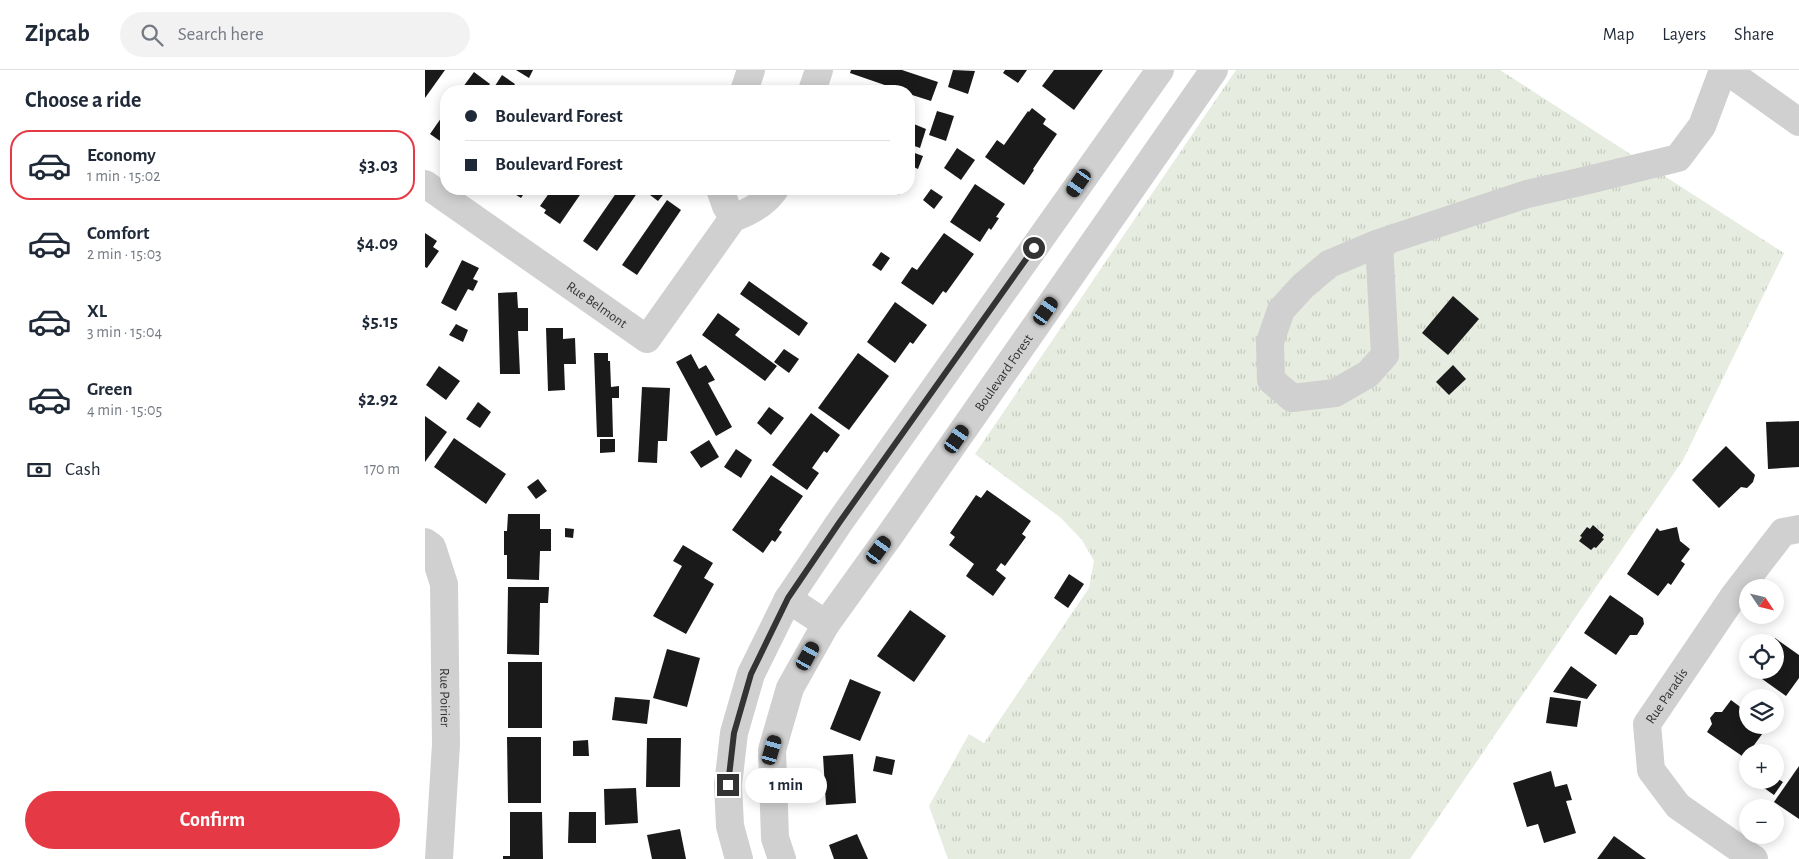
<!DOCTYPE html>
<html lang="en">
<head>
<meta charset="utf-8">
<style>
  :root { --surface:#fff; --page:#f2f2f3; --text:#1f2937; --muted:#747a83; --line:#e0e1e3; --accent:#e63946 }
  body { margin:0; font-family:"Alegreya Sans",sans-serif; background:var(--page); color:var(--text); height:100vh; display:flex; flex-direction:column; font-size:19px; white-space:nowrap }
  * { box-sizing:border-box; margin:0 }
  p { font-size:16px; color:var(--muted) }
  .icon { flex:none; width:28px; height:28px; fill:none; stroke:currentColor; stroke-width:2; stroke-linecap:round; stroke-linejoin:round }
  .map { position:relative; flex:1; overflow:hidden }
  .drawer { display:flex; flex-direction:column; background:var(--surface); width:425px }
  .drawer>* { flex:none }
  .banner { position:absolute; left:15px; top:15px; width:475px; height:110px; border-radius:20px; box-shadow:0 2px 12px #0003; display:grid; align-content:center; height:110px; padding:0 25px; background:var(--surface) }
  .needle { width:32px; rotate:125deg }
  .controls { position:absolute; left:1314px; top:509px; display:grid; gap:10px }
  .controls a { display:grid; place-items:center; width:45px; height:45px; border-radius:50%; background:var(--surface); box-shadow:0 2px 12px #0003; font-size:25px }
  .end { position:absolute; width:22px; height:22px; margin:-11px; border:6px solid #333; background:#fff; box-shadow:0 0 0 2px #fff }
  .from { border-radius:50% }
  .bubble { position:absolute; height:35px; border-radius:18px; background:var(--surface); box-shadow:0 2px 12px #0003; font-size:16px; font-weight:700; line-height:35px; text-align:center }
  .car { position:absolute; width:15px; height:30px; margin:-15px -8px; border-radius:6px; box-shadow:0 0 4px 1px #0007; background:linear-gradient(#222 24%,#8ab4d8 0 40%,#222 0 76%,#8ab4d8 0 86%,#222 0) }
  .banner b { display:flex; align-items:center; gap:18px; height:48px; font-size:19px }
  .banner b+b { border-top:1px solid var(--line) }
  .banner i { width:12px; height:12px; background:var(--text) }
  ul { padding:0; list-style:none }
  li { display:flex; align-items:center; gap:15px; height:70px; margin:0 10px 8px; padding:0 15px; border:2px solid transparent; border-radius:20px }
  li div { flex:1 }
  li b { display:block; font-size:19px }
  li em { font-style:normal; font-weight:700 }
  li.current { border-color:var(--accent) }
  li>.icon { width:45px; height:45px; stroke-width:1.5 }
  h2 { padding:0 25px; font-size:22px; line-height:60px }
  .pay { display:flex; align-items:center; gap:12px; height:55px; padding:0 25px; font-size:19px }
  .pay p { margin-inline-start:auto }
  .button { display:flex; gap:10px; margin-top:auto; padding:10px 25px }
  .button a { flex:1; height:58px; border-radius:30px; background:var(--accent); color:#fff; font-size:20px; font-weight:700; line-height:58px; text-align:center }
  header { display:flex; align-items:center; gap:30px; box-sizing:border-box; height:70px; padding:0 25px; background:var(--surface); border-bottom:1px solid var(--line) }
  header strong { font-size:24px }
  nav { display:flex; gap:28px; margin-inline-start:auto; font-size:18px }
  .search { width:350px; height:45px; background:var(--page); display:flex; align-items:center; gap:12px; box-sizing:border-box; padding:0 18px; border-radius:28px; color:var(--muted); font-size:19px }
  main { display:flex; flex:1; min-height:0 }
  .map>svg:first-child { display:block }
</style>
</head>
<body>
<header>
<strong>Zipcab</strong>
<div class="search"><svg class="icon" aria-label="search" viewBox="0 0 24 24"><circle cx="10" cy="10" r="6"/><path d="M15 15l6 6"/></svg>Search here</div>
<nav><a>Map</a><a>Layers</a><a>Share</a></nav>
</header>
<main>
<section class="drawer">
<h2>Choose a ride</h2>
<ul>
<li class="current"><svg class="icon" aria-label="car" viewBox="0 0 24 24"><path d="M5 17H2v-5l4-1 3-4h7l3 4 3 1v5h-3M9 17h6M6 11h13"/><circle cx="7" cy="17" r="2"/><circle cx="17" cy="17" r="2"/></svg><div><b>Economy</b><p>1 min · 15:02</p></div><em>$3.03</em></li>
<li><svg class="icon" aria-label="car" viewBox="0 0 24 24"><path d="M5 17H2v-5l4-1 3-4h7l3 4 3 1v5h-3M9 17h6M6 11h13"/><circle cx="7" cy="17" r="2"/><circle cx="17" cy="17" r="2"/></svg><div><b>Comfort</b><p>2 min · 15:03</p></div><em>$4.09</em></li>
<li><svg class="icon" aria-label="car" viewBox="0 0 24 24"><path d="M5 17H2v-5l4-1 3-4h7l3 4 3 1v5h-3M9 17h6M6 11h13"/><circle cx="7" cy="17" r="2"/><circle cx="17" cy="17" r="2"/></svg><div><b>XL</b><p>3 min · 15:04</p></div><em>$5.15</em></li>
<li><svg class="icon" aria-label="car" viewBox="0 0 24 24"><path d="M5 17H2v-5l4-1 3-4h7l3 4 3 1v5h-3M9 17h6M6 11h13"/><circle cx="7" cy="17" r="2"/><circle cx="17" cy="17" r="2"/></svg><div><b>Green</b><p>4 min · 15:05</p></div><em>$2.92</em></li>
</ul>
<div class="pay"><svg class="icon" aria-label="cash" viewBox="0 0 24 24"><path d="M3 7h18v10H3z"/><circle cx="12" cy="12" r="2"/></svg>Cash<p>170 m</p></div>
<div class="button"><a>Confirm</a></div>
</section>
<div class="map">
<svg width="1374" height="789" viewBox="0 0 1374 789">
  <defs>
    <pattern id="grass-tufts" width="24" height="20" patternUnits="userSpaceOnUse" patternTransform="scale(1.25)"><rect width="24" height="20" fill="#e6ecdf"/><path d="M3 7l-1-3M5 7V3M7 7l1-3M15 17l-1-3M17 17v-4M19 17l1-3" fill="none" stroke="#c6cbc0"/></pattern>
  </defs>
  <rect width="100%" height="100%" fill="#fff"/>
  <path fill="url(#grass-tufts)" d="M811,0H1075L1359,183L1258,390L985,789H523L504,736L544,664L559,673L664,518L669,491L657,470L636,448L550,384Z"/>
  <g fill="#1a1a1a">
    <path d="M0,0H20L0,28Z"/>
    <path d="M91,0H108L104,8Z"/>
    <path d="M426,0H477L513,12L506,31L484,24V21H477L425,3Z"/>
    <path d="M528,0L550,1L543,24L523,17Z"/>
    <path d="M580,0H602L593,13L578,3Z"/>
    <path d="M629,0H678L649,40L617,16Z"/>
    <path d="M49,2L65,14L60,21H35Z"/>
    <path d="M77,5L90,14L85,21H71L68,19Z"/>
    <path d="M607,38L621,49L618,54L632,64L608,99L609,100L599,115L560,87L572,70L579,75L603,41L604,42Z"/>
    <path d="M21,41V75L5,64Z"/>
    <path d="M512,41L529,46L521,71L504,65Z"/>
    <path d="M484,52L501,59L495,78L484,74Z"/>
    <path d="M532,78L550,90L536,110L519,98Z"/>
    <path d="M484,81L498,86L493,99L484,95Z"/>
    <path d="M550,114L580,134L571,147L574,148L566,160L564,158L555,172L525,152Z"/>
    <path d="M82,119H102L96,128Z"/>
    <path d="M127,119H159L135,154L119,143L121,140L115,136Z"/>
    <path d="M194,119H215L172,181L158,171Z"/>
    <path d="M223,119H241L242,120L233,131L221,122Z"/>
    <path d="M457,119H477L474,125Z"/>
    <path d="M506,119L518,127L509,139L498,130Z"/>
    <path d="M242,130L256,140L212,205L197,195Z"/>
    <path d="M0,163L12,171L8,177L14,181L2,198L0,197Z"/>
    <path d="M519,163L549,184L521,223L518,221L508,235L476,213L487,197L492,200Z"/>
    <path d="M456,182L465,188L456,201L447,195Z"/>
    <path d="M37,190L54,198L48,209L53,211L48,221L43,219L31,241L16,233Z"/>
    <path d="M324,211L383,253L374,266L315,224Z"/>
    <path d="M92,222L93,238H103V261H93L95,304H75L73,223Z"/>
    <path d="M1028,226L1054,249L1023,285L997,263Z"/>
    <path d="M470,232L502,255L488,274L485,272L470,293L442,272Z"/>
    <path d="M293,243L315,259L310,265L352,296L340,311L277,265Z"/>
    <path d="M31,254L43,260L38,272L24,265Z"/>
    <path d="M121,258H138V269L150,268L151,294H139L140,320L123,321Z"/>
    <path d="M359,279L374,289L364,303L349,292Z"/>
    <path d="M169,283H183V291H185L186,317L194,316V328H187L188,367H172Z"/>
    <path d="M433,283L464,306L424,360L393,338Z"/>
    <path d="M266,284L274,299L281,295L290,310L283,313L307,357L291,366L251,292Z"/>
    <path d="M1028,295L1041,309L1024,325L1011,312Z"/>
    <path d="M14,296L35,311L21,330L1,315Z"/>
    <path d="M217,317L245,318L242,371H233L232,393L213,392Z"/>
    <path d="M53,332L66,342L55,358L41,349Z"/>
    <path d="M344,337L359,348L346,365L332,353Z"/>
    <path d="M386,343L415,365L402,383L399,381L387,398L394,403L382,420L347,395Z"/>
    <path d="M0,346L22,362L0,392Z"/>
    <path d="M1374,351V397L1343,399L1341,352Z"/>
    <path d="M29,368L81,404L61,434L9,397Z"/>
    <path d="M175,369H190V382L175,383Z"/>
    <path d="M284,370L294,387L276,398L265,382Z"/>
    <path d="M1301,376L1330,405L1328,412L1322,418L1316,417L1294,438L1267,410Z"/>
    <path d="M311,379L327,390L316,408L299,397Z"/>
    <path d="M346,405L378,426L354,460L357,462L350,472L347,470L338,483L307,460Z"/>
    <path d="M113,409L122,421L111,429L102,417Z"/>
    <path d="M562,420L606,451L597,464L601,467L580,496L576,493L571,500L581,508L568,526L541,506L549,494L524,475L530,467L525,463L551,425L556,428Z"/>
    <path d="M83,444H115V459H126V481H115L114,510L82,509V485H79V461H82Z"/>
    <path d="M1168,455L1179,465L1177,468L1179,469L1171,478L1169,477L1166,480L1154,471L1157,467L1155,466L1162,457L1165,459Z"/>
    <path d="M1252,457L1255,471L1265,479L1256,491L1260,494L1246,515L1243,513L1233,526L1202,504L1232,458L1235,461Z"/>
    <path d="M140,458L149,459L148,468L140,467Z"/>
    <path d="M258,475L288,493L279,508L289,514L261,564L228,546L257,496L248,491Z"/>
    <path d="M644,504L659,514L643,538L629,528Z"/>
    <path d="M83,517H124L123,533H115L114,585L82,584Z"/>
    <path d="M1185,525L1218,548L1219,554L1212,565H1205L1191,585L1159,563Z"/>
    <path d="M485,540L521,566L489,612L452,586Z"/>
    <path d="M1350,568L1374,585V608L1361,626L1326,601L1350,600V572H1346Z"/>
    <path d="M242,579L275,588L262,637L228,628Z"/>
    <rect x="83" y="592" width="34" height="66"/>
    <path d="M1146,596L1172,615L1162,629L1128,622Z"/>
    <path d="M425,609L456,622L435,671L405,659Z"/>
    <path d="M190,627L225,630L222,654L187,650Z"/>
    <path d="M1125,627L1156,631L1152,657L1121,653Z"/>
    <path d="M1306,630L1322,642V655L1343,656L1324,682H1322L1320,688L1282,662L1287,654L1285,648L1290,642H1297Z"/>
    <path d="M82,667H116V733H83Z"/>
    <path d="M222,668H256L255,717H221Z"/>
    <path d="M163,670L164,686H148V671Z"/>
    <path d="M428,684L431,733L401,735L398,686Z"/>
    <path d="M451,686L470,690L467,705L448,701Z"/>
    <path d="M1374,696V749L1349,732Z"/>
    <path d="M1126,701L1130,717L1142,714L1147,730L1141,731L1151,763L1119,773L1113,754L1102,757L1088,713Z"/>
    <path d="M1350,707L1358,712L1349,725L1332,713L1335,710H1350Z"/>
    <path d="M211,718L213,753L180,755L179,719Z"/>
    <path d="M85,742H117L118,789H78V786H85Z"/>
    <path d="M144,742H171V773H143Z"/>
    <path d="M255,759L261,789H227L222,765Z"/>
    <path d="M432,764L443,789H409L404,775Z"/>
    <path d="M1189,766L1221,789H1172Z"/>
  </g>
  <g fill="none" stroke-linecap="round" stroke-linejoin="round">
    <g stroke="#d0d0d0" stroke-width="28">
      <path d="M1301,0L1374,52"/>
      <path d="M319,21L326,0"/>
      <path d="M387,21L394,0"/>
      <path id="s1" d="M0,114L222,269L308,148C325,142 340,134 350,119"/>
      <path d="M295,119L301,136L308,148"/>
      <path d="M954,173L960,285L943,304L910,323L867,328L846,310L845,272L856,240L878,216L904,194L954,173L1102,124L1159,111L1253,88L1277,56L1298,0"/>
      <path id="s2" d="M0,472L7,477L19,514L21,674L14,789"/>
      <path d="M363,529L401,554"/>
      <path d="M314,789L305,756L303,715L309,663L326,604L363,529L414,453L735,0"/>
      <path id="s3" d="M357,789L350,768L347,680L365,618L401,554L465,465L789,0"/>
      <path id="s4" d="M1329,789L1253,736L1226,700L1222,654L1308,527L1358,462L1374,459"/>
    </g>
  </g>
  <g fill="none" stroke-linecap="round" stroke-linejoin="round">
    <path stroke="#333" stroke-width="6" d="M303,715L309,663L326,604L363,528L414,453L609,178"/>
  </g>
  <g text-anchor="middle" stroke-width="5" stroke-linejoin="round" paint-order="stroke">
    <g font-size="14" fill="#333" stroke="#fff">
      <text dy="5" stroke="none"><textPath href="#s1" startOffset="210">Rue Belmont</textPath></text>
      <text dy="5" stroke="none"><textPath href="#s3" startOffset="556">Boulevard Forest</textPath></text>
      <text dy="5" stroke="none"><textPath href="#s4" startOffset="218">Rue Paradis</textPath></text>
      <text dy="5" stroke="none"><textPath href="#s2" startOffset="161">Rue Poirier</textPath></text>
    </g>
  </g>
</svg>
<div class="controls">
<a><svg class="needle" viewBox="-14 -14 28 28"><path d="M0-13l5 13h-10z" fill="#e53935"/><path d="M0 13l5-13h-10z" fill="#747a83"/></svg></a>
<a><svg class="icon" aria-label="locate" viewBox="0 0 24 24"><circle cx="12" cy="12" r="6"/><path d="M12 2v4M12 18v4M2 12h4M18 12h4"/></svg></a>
<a><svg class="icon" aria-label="layers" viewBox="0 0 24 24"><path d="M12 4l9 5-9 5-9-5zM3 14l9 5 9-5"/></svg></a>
<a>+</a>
<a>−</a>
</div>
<i class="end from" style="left:609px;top:178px"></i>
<i class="end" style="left:303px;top:715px"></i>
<div class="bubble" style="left:320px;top:698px;width:82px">1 min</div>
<i class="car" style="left:654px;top:113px;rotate:215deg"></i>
<i class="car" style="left:621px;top:241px;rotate:35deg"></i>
<i class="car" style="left:532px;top:369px;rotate:35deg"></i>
<i class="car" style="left:454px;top:480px;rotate:36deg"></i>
<i class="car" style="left:383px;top:586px;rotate:29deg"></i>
<i class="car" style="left:347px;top:680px;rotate:16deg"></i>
<div class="banner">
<b><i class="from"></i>Boulevard Forest</b>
<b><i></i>Boulevard Forest</b>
</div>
</div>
</main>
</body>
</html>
